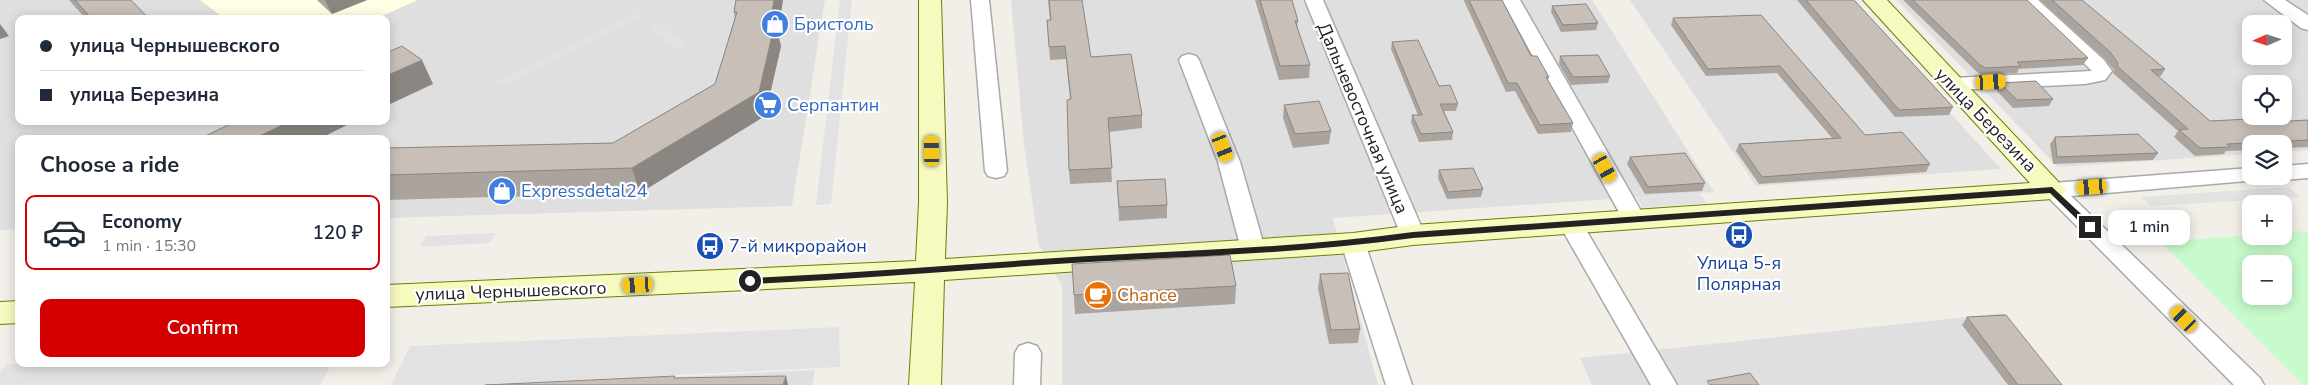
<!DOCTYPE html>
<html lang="en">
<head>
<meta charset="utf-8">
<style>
  :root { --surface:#fff; --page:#f6f6f7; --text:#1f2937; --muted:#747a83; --line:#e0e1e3; --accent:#d40000 }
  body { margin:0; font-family:"Nunito Sans",sans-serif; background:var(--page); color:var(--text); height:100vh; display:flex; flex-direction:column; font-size:19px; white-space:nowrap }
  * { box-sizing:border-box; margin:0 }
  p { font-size:16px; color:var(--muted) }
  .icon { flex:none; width:28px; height:28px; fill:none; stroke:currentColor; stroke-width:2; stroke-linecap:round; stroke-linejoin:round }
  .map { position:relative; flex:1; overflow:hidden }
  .details { position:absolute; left:15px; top:135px; width:375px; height:232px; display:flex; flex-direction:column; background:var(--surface); border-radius:10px; box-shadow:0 2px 12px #0003 }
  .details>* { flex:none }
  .hud { position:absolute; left:15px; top:15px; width:375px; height:110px; border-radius:10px; box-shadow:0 2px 12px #0003; display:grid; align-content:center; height:110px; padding:0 25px; background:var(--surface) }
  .needle { width:32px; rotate:267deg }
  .fabs { position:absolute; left:2242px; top:15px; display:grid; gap:10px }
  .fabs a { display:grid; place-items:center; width:50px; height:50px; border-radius:10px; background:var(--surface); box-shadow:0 2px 12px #0003; font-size:25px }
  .end { position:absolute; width:22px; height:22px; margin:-11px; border:6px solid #222; background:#fff; box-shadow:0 0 0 2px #fff }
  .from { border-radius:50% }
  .bubble { position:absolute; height:35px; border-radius:10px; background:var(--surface); box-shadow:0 2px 12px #0003; font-size:16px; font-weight:600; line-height:35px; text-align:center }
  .car { position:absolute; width:15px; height:30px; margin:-15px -8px; border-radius:6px; box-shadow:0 0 4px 1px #0007; background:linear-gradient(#f5c518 24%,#345 0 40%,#f5c518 0 76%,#345 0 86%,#f5c518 0) }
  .hud b { display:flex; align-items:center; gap:18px; height:48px; font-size:19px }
  .hud b+b { border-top:1px solid var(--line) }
  .hud i { width:12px; height:12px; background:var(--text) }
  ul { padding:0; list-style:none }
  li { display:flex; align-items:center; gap:15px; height:75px; margin:0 10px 8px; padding:0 15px; border:2px solid transparent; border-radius:10px }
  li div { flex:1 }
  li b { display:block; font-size:19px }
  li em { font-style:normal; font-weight:600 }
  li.active { border-color:var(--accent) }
  li>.icon { width:45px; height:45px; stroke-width:1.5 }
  h2 { padding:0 25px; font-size:22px; line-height:60px }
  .action { display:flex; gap:10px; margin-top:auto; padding:10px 25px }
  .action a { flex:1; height:58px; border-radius:10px; background:var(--accent); color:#fff; font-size:20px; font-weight:600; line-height:58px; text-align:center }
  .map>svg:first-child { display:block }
</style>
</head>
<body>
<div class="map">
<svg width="2308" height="385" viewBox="0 0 2308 385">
  <rect width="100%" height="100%" fill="#f2efe9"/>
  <g fill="#e0dfdf" fill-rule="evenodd">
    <path d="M0,0H825L792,206L386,218V139H19V229L0,230ZM19,19H386V121H19Z"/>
    <path d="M1011,0H1592L1714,192L1333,218L1378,385H1062V286L1039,246L1024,145Z"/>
    <path d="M1630,0H1848L2001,169L1756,186Z"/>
    <path d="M1897,0H2308V150L2284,152V144H2251V154L2058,167ZM2251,24H2284V56H2251ZM2251,84H2284V116H2251Z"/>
    <path d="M2004,313L2061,385H1592L1580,358Z"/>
    <path d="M815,370L812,385H509Z"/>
  </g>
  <path fill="#ffffe5" d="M200,0H418L375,19H225Z"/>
  <path fill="#c8facc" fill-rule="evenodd" d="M2308,231V385H2303L2161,242L2251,235L2284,236V232ZM2251,264H2284V296H2251Z"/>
  <g fill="#e2e2e2">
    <path d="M840,0H852L831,204L816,205Z"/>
    <path d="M633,13L640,17L502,87L495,82Z"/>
    <path d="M659,24L690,45L679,50L648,29Z"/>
    <path d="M2289,187L2301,197L2151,206L2141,197Z"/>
    <path d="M1700,193L1706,203L1643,208L1637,198Z"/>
    <path d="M496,233L490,243L420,247L426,236Z"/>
    <path d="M839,327L840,367L473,385H391L410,346Z"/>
    <path d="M7,364H332L320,385H0V372Z"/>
  </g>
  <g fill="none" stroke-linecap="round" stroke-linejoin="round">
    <defs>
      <g id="street">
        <path d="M971,0H989L1007,171L1004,176L996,178L988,176L985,171Z"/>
        <path d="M1305,0H1323L1425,235L1421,241L1413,243L1405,241L1401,235Z"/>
        <path d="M1502,0H1520L1645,218L1641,223L1633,226L1625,223Z"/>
        <path d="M2018,0H2038L2104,60L2112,71L2105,80L2085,84L1953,90L1946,88L1943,84L1946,80L1953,78L2092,71Z"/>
        <path d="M2264,0H2285L2308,15V30L2301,28Z"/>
        <path d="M1189,54L1196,56L1199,60L1240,162L1265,249L1261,255L1253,257L1245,255L1241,249L1218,162L1179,60L1182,56Z"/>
        <path d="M2308,164V178L2284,180L2275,176H2284V166Z"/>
        <path d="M2251,168V176H2261L2259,180L2071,196L2260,378L2264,385H2234L2041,190L2044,185L2052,183Z"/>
        <path d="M1571,216L1579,218L1677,385H1651L1559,224L1563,218Z"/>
        <path d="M1353,235L1361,237L1365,243L1412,385H1386L1341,243L1345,237Z"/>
        <path d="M1028,343L1037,346L1041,353L1040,385H1014L1015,353L1019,346Z"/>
      </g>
      <g id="secondary">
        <path d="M919,0H941L947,202L945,259L1353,233L1413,225L2030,183L1863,0H1887L2066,190L2062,196L2052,199L1413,245L1353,253L944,280L941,385H909L915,282L386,307V285L916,261L919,202Z"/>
        <path d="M19,301V323L0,324V302Z"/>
      </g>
    </defs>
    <use href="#street" stroke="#a9a9a9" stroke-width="3"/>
    <use href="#secondary" stroke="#707d05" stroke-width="2"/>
    <use href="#street" fill="#fff" fill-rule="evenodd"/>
    <use href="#secondary" fill="#f7fabf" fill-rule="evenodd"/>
  </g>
  <g fill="#aba49e">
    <path d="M69,0H131L149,19H86Z"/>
    <path d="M317,0H367L332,14Z"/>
    <path d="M736,0L778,35L781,46L765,116L640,193L386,200V148L613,143L715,84L735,18L734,12Z"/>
    <path d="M1048,0L1091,57L1142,115V128L1109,132L1112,182L1070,184L1069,170L1070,99L1066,59L1050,60L1047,20H1050Z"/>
    <path d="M1255,0H1292L1298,21L1297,28L1310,65L1309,78L1279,80Z"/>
    <path d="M1464,0H1502L1531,56L1549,77L1548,80L1573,123L1571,132L1538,134L1515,91L1506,92L1464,1Z"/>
    <path d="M1797,0H1854L1953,107L1949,115L1895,117Z"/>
    <path d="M1903,0H2027L2088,58L2083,65L2019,69L2017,73L1982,75L1977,72Z"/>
    <path d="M2040,0H2082L2165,69L2161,76H2158L2210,121L2273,122L2308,120V147L2284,148V144H2251V150L2226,151L2224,154L2195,156L2174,137L2178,131L2113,73L2114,70L2105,59Z"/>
    <path d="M1552,6L1598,23L1596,30L1561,32L1551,12Z"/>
    <path d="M1761,15L1865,135L1930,164L1926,172L1759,184L1736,151L1739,144L1832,138L1777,73L1706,76L1671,25L1673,18Z"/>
    <path d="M1392,42L1458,104L1456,111H1444L1453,132L1452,140L1419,142L1411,122L1412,115H1418L1391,49Z"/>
    <path d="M1560,56L1610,76L1608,83L1571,85L1559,64Z"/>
    <path d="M2000,83L2053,99L2049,106L2013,108L1996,90Z"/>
    <path d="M1284,105L1331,131L1329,144L1293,148L1283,118Z"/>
    <path d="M2055,137L2158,153L2153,160L2053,164L2050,144Z"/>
    <path d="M1630,157L1705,183L1702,191L1645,194L1627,164Z"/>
    <path d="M1439,170L1483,189L1481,197L1447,199L1438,178Z"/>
    <path d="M1117,181L1167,205V218L1119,221Z"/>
    <path d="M1072,264L1236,286L1235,304L1075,314Z"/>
    <path d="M1320,274L1360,329L1358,343L1329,344L1318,288Z"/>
    <path d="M1967,317L2062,385H2008L1962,325Z"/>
  </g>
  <g fill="#8b8681">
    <path d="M325,0H367L332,14Z"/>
    <path d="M774,0H783L778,35L781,46L765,116L640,193L632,168L759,92Z"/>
    <path d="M0,24L9,36L0,39Z"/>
    <path d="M422,60L433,84L386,106V76Z"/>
    <path d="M291,121H355L319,139H253Z"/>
    <path d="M786,376L788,385H783Z"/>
  </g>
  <g fill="#c7bfb8" stroke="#8b8681">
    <path d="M75,0H131L149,19H92Z"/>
    <path d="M736,0H774L770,23H775L759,92L632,168L386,175V148L613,143L715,84L737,12H734Z"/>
    <path d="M1049,0H1082L1091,57L1131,54L1142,115L1108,118L1112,168L1069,170L1067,100L1071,99L1065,46L1049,47L1047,20H1051Z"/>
    <path d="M1260,0H1292L1298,21H1295L1310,65L1280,66Z"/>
    <path d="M1469,0H1502L1531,56H1537L1549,77H1546L1573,123L1540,125L1517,83H1508Z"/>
    <path d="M1806,0H1854L1953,107L1899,110Z"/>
    <path d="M1913,0H2027L2088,58L2017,62L2021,66L1986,68L1980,65Z"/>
    <path d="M2052,0H2082L2165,69L2151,70L2210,121L2268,118L2273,122L2308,120V140L2227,144L2230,147L2200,148L2179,130L2188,129L2117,66L2118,63L2110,52Z"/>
    <path d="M1586,4L1598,23L1563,25L1552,6Z"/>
    <path d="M1761,15L1865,135L1902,132L1930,164L1762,177L1739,144L1841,138L1780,66L1708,69L1673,18Z"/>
    <path d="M1418,40L1439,86L1450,85L1458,104H1440L1453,132L1421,134L1412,115H1422L1392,42Z"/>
    <path d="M402,46L422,60L386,76V53Z"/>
    <path d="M1598,55L1610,76L1573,77L1560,56Z"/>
    <path d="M2036,81L2053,99L2017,100L2000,83Z"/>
    <path d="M1319,101L1331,131L1295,134L1284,105Z"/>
    <path d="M237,121H291L253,139H199Z"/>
    <path d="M2138,134L2158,153L2057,157L2055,137Z"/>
    <path d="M1685,153L1705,183L1648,187L1630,157Z"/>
    <path d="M1473,168L1483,189L1448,192L1439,170Z"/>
    <path d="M1165,179L1167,205L1119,207L1117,181Z"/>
    <path d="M1230,255L1236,286L1074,295L1072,264Z"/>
    <path d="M1348,273L1360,329L1331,330L1320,274Z"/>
    <path d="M2006,315L2062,385H2018L1967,317Z"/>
    <path d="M1750,373L1759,385H1710L1707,381Z"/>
    <path d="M675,376L674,378L786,376L783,385H485Z"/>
  </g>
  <path fill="#222" d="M2052,187L2093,225V229H2087L2050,193L1413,238C1306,253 1197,256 1089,262C976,269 863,279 750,284L745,281L750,278C863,273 976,263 1089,256C1197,250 1306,247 1413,232Z"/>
  <defs>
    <symbol id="shop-disc" viewBox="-11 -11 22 22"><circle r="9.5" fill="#3f7fe0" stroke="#fff"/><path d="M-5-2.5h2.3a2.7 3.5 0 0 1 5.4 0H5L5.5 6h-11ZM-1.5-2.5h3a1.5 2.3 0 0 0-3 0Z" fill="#fff"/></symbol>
    <symbol id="supermarket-disc" viewBox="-11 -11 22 22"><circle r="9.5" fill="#3f7fe0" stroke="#fff"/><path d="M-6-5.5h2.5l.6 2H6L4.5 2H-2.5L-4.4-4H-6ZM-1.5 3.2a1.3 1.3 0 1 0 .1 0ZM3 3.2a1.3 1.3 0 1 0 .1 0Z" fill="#fff"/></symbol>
    <symbol id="bus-disc" viewBox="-11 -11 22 22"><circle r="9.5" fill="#1a4fb4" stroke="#fff"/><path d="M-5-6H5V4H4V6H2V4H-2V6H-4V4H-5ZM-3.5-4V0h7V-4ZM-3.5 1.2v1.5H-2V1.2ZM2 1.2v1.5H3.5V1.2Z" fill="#fff"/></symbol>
    <symbol id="cafe-disc" viewBox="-11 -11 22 22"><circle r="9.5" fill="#e8710a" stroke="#fff"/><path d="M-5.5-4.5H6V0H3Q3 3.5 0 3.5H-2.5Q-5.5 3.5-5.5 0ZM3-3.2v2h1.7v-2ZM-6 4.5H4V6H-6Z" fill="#fff"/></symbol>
  </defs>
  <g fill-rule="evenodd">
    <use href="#shop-disc" x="759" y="8" width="32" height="32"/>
    <use href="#supermarket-disc" x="752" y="89" width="32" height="32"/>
    <use href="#shop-disc" x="486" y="175" width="32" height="32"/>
    <use href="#bus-disc" x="1723" y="219" width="32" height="32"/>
    <use href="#bus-disc" x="694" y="230" width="32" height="32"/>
    <use href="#cafe-disc" x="1082" y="279" width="32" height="32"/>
  </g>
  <g text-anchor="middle" stroke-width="4.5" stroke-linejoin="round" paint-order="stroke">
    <g font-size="18" fill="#366cbe" stroke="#fff" text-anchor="start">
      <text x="794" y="30">Бристоль</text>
      <text x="787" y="111">Серпантин</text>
      <text x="521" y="197">Expressdetal24</text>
    </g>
    <g font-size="18" fill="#222" stroke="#fff">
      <text transform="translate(1363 118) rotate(67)" y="6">Дальневосточная улица</text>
      <text transform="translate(1986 120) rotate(46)" y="6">улица Березина</text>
      <text transform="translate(511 291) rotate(-2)" y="6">улица Чернышевского</text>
    </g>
    <g font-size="18" fill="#164399" stroke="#fff" text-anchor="start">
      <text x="729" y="252">7-й микрорайон</text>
      <text x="1739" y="269" text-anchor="middle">Улица 5-я<tspan x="1739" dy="21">Полярная</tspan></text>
    </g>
    <g font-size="18" fill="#c56008" stroke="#fff" text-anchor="start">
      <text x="1117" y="301">Chance</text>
    </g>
  </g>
</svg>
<div class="fabs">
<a><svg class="needle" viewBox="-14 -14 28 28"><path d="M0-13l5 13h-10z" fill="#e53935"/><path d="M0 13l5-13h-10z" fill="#747a83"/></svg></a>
<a><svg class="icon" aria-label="locate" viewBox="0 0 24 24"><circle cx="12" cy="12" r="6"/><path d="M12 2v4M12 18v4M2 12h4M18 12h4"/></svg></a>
<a><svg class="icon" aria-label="layers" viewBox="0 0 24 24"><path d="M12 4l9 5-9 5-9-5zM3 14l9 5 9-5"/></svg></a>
<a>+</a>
<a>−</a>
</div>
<i class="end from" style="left:750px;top:281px"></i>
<i class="end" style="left:2090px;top:227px"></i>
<div class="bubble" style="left:2108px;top:210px;width:82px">1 min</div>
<i class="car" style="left:1991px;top:82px;rotate:87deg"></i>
<i class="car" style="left:1223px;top:147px;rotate:158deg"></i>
<i class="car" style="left:932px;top:151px;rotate:359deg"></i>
<i class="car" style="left:1605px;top:168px;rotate:151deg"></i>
<i class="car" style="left:2092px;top:187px;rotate:266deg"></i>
<i class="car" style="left:638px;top:285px;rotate:267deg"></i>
<i class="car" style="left:2184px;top:319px;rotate:315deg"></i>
<div class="hud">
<b><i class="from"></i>улица Чернышевского</b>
<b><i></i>улица Березина</b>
</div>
<section class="details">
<h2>Choose a ride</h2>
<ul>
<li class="active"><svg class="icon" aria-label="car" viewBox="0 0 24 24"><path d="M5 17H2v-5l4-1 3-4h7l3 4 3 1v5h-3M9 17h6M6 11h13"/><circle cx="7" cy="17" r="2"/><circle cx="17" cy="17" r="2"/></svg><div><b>Economy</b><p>1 min · 15:30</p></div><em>120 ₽</em></li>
</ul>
<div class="action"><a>Confirm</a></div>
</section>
</div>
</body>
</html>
